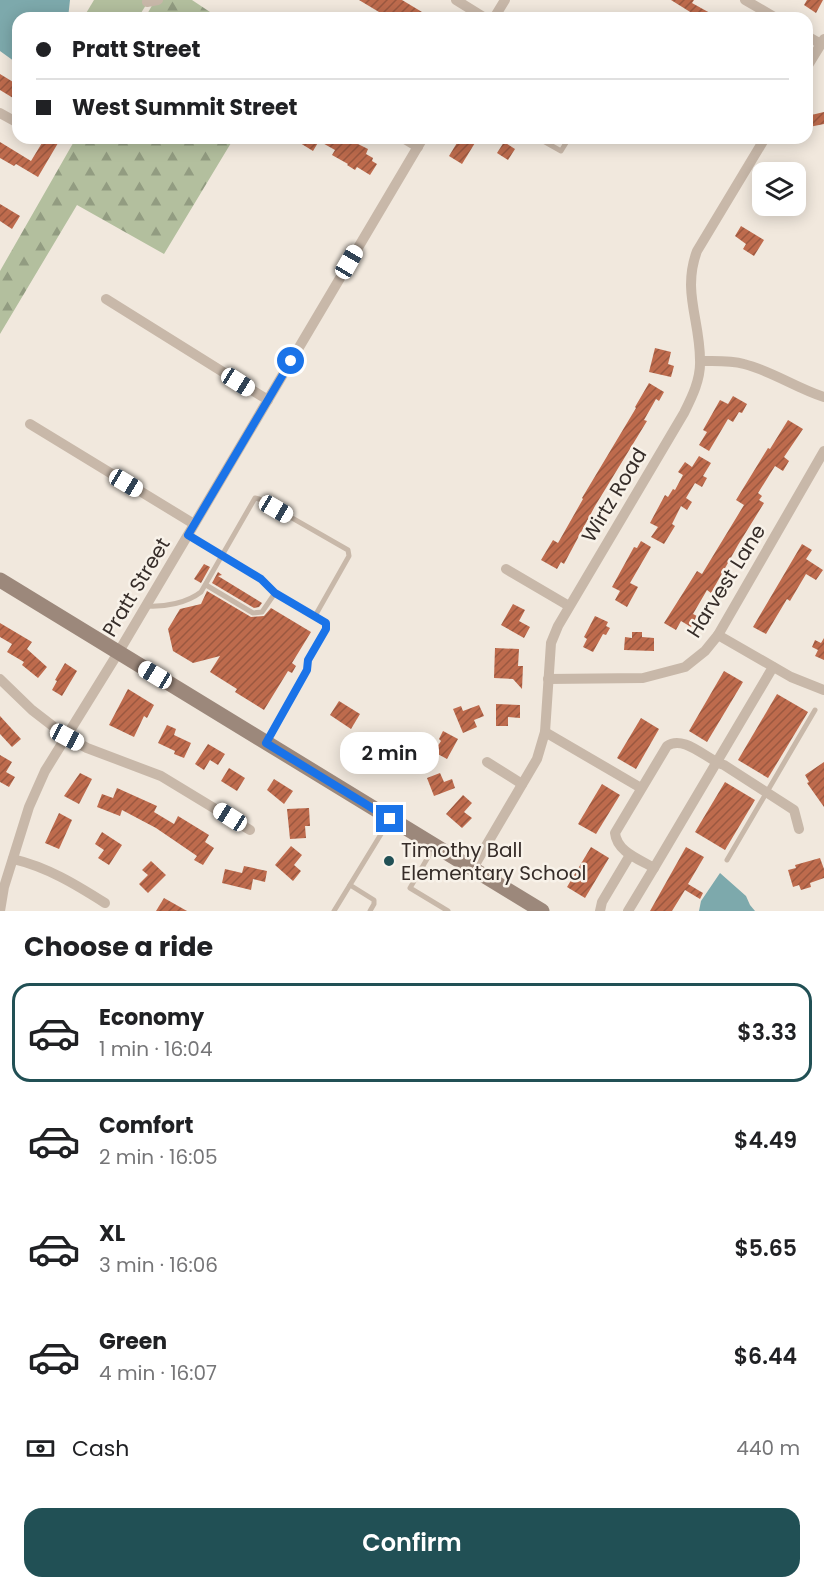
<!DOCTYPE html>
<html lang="en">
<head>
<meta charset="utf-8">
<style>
  :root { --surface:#fff; --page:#f2f2f2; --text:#202124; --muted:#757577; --line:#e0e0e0; --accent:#215055 }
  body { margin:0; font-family:Poppins,sans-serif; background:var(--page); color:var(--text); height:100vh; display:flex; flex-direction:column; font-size:22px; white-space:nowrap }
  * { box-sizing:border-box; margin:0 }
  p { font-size:20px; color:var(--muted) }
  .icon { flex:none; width:33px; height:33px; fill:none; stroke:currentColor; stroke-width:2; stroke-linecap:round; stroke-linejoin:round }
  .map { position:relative; height:911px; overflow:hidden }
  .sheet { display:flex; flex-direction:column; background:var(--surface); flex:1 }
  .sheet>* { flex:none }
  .guide { position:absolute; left:12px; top:12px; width:801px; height:132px; border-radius:18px; box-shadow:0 3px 15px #0003; display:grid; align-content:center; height:132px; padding:0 24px; background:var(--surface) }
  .controls { position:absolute; left:752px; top:162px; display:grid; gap:12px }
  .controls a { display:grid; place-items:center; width:54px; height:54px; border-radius:12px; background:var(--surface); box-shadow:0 3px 15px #0003; font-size:30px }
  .end { position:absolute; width:27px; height:27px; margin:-14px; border:8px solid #1a73e8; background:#fff; box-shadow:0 0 0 3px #fff }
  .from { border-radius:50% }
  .bubble { position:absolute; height:42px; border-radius:18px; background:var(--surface); box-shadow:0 3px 15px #0003; font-size:20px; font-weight:600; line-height:42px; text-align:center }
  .car { position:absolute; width:18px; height:36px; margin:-18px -9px; border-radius:8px; box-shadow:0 0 4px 2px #0007; background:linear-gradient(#fff 24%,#345 0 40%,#fff 0 76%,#345 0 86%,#fff 0) }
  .guide b { display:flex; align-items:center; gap:21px; height:57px; font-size:22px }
  .guide b+b { border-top:2px solid var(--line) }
  .guide i { width:15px; height:15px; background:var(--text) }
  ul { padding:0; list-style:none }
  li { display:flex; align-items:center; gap:18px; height:99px; margin:0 12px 9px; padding:0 12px; border:3px solid transparent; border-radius:18px }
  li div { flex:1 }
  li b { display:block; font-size:22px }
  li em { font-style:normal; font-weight:600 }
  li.current { border-color:var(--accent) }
  li>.icon { width:54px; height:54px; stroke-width:1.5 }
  h2 { padding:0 24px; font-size:27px; line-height:72px }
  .pay { display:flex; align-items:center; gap:15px; height:66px; padding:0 24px; font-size:22px }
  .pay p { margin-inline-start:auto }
  .primary-button { display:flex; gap:12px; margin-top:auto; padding:12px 24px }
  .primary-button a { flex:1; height:69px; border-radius:18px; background:var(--accent); color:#fff; font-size:24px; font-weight:600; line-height:69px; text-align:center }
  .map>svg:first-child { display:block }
</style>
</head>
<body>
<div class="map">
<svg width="824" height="911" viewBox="0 0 824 911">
  <defs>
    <pattern id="forest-firs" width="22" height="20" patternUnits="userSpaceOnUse" patternTransform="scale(1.5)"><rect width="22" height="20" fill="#b3bf9e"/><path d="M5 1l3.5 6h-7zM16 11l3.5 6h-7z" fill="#929c81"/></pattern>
    <pattern id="building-hatch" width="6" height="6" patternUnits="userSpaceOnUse" patternTransform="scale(1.5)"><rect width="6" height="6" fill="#be6b4d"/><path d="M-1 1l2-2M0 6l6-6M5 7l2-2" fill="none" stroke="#9b5840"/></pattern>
  </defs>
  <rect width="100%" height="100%" fill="#f1e8dd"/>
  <path fill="#b3bf9e" d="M94,0H149L138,18H90L85,15Z"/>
  <g fill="url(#forest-firs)">
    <path d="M155,0H192L219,18H145Z"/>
    <path d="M76,138H234L164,254L77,205L0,334V271Z"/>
  </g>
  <g fill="#7da9ac">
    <path d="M0,0H70L68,18H18V64L0,51Z"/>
    <path d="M720,873L746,896L750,905L755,911H699L701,901Z"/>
  </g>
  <g fill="url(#building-hatch)">
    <path d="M359,0H402L432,18H389Z"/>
    <path d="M671,0H694L692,3L719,18H693L695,15Z"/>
    <path d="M807,0H823L816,13L804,5Z"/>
    <path d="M0,74L18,85V101L0,90Z"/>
    <path d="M824,112V124L809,127L807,116Z"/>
    <path d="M45,138H61L38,177L16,164L14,166L0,158V142L31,161Z"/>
    <path d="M292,138H346L368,149L366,154L373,158L372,161L377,164L370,175L357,167L355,170L347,165L348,164L332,155L335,150L319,141L313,151Z"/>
    <path d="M460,138H478L462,164L449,156Z"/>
    <path d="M504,142L515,149L508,160L497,153Z"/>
    <path d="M0,204L20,216L12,229L0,221Z"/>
    <path d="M741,226L764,240L754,256L743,249L746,244L735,236Z"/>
    <path d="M655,348L671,352L668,364L674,366L671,377L649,372Z"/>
    <path d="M649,383L664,392L659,401L656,399L644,420L647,421L595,506L564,564L561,562L557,569L541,560L553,540L558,543L583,499L582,498L636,408L635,407Z"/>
    <path d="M733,396L747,404L742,413L739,412L733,422L728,419L709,451L699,445L707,432L703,430L720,400L728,404Z"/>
    <path d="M788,420L803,429L784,457L789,461L783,471L775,466L758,493L762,496L759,500L764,503L738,545L711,593L707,590L693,614L697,616L691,627L681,621L676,630L664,623L697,571L702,574L744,505L736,500L768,448L770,449Z"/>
    <path d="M699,456L711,463L703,476L707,478L702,487L695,483L686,498L692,502L687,510L681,506L672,524L675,526L664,544L651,537L658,527L650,523L665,495L668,497L673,489L675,490L683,475L678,472L685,462L692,467Z"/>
    <path d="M641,541L651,547L630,583L638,587L627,607L615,600L620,591L612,587L634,547L637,548Z"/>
    <path d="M802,544L812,550L806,559L823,570L816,580L806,574L790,601L787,599L766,634L753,627Z"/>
    <path d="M204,564L210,567L201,583L194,579Z"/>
    <path d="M218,572L222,575L218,576L262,603L259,607L254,608L212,583Z"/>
    <path d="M207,591L251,617L264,616L271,608L311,632L292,663L296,666L292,673L288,671L264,710L235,692L237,689L210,672L220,656L193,663L173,651L168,629L180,609L201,604Z"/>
    <path d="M513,604L525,610L519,621L530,627L524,638L501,625Z"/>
    <path d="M595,616L608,622L606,626L610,628L606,635L603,634L593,652L583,647L587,639L584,637Z"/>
    <path d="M0,623L32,642L27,649L47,667L38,678L22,665L24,662L7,652L12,644L0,637Z"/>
    <path d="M632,632H642V637L654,638V651L624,650L625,637L632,638Z"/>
    <path d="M824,638V660L815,656L818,650L812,647L815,640L821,643Z"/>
    <path d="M495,648L519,649L518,666H523L522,689L513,679L494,678Z"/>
    <path d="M65,663L77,671L62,696L52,690L57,681L55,680Z"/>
    <path d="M724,671L743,682L707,742L689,731Z"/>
    <path d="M128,689L154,705L147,718L144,716L134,737L109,725Z"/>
    <path d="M777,694L808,712L768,778L738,760Z"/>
    <path d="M339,701L360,714L351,729L330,715Z"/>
    <path d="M496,704L520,705V718L508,717V726H496Z"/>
    <path d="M479,705L484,716L474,720L477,727L463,733L453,709L461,706L463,711Z"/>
    <path d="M0,716L21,739L12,747L0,734Z"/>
    <path d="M641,718L659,729L636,769L617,758Z"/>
    <path d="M167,725L176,729L174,735L191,743L184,758L174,754L175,751L158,743Z"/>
    <path d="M443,731L458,739L447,759L434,752L441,741L439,739Z"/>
    <path d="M208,744L225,754L218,765L210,760L204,770L195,764Z"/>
    <path d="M0,755L12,762L6,772L15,777L9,787L0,782Z"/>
    <path d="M824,762V807L807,783L809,782L805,775Z"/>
    <path d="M229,768L245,778L237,791L221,781Z"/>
    <path d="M80,773L92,779L79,804L64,796Z"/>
    <path d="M440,773L444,782L452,779L455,788L434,796L427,778Z"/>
    <path d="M274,779L293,791L284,804L267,790Z"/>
    <path d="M725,782L755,800L725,850L695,832Z"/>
    <path d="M602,784L620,795L596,834L578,824Z"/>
    <path d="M117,788L157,806L154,812L174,824L178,816L209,835L205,842L214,848L203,865L194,860L197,856L156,828L122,810L120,816L97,807L102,794L113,798Z"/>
    <path d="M463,795L472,803L464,812L472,818L462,828L446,814Z"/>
    <path d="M309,808L310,826H305L306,838L290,839L287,809Z"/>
    <path d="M59,813L72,820L59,849L45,843Z"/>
    <path d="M102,832L122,845L109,865L98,858L104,850L95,844Z"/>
    <path d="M291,846L302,855L294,865L301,871L293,881L275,865Z"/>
    <path d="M591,847L609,858L585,898L567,887Z"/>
    <path d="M686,847L704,857L688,884L703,893L700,899L685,890L672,911H650Z"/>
    <path d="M820,858L824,869V878L810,883L811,887L801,890L799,885L793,887L788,870L796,868L795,865Z"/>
    <path d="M151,861L166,875L148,893L139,884L148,875L142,870Z"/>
    <path d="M244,866L267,871L265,882L253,879L251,890L222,883L225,869L242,873Z"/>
    <path d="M164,898L187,911H156Z"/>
  </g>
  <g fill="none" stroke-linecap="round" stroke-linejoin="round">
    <g stroke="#c8b8a9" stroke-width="5">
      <path d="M538,138L561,151L569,138"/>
      <path d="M188,535L261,579L275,593L326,623L325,629L308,660L307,670L267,741"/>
      <path d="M206,585L253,613L262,612L275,593"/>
      <path d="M147,606C165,607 187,603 201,592L255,498L259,499L348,550L349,556L315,616"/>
      <path d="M434,847L410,888L448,911"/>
      <path d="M727,860L815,710"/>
      <path d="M350,885L374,900V904L370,911"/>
      <path d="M334,911L389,821"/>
    </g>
    <g stroke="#c8b8a9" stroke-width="10">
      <path d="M456,0L485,18"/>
      <path d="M745,0L776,18"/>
      <path d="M147,2L158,0"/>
      <path d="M494,18L505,0"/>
      <path d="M807,36L821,44"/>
      <path d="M807,67L824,39"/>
      <path d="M0,113L18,123"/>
      <path d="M403,138L418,147"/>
      <path d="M106,299L268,400"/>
      <path d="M701,361C715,361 730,360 744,364C772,371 796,388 824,397"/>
      <path d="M30,424L194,524"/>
      <path d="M506,569L569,606"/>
      <path d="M718,635L791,677L824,690"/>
      <path d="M773,667L654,868C639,859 617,852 615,833L667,746C684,734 707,760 724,765L794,810L799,829"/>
      <path d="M0,679L32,710L67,737L87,748L161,776L250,830"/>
      <path d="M548,679L643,678L685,667L705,651L718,635L824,451"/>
      <path d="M545,732L641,788"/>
      <path d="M487,762L522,784"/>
      <path d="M13,859C47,867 75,884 105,903"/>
      <path d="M473,868L537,759L545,732L551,643L558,626L684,413C692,397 701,379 700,360C700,320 682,291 697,251L765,138"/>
      <path d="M0,911L4,887L29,807L45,771L118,653L423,138"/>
      <path d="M600,911L602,902L630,855"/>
      <path d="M628,911L654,868"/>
    </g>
    <path stroke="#9c887b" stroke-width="15" d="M0,580L542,911"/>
  </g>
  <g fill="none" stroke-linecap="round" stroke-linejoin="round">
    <path stroke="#1a73e8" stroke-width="8" d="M291,361L188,535L261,579L275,593L326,623V629L308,660L307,670L266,743L390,819"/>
  </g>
  <circle fill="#215055" stroke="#f8f2e9" stroke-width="2" cx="389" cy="861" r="6"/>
  <g text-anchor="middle" stroke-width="5" stroke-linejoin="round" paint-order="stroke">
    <g font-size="20" fill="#362d29" stroke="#f8f2e9">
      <text transform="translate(614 495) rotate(-59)" y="7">Wirtz Road</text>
      <text transform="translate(726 581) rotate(-58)" y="7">Harvest Lane</text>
      <text transform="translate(136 587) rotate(-59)" y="7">Pratt Street</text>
    </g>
    <g font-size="20" fill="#362d29" stroke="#f8f2e9" text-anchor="start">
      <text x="401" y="857">Timothy Ball<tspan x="401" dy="23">Elementary School</tspan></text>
    </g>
  </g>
</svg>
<div class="controls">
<a><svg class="icon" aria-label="layers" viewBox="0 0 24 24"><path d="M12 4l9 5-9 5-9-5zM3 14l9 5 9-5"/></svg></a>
</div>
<i class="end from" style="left:291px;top:361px"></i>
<i class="end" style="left:390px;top:819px"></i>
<div class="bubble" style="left:340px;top:732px;width:99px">2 min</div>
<i class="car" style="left:349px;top:262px;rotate:30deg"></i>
<i class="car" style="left:238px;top:382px;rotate:122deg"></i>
<i class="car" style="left:126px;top:483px;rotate:121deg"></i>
<i class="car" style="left:276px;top:509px;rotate:120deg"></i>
<i class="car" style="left:155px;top:675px;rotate:301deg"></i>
<i class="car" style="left:67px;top:737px;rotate:118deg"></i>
<i class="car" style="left:230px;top:817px;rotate:302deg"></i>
<div class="guide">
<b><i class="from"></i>Pratt Street</b>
<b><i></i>West Summit Street</b>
</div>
</div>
<section class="sheet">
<h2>Choose a ride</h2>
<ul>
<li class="current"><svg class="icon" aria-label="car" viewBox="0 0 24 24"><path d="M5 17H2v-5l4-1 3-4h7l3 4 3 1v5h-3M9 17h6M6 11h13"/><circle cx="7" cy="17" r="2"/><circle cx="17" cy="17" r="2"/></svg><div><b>Economy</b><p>1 min · 16:04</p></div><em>$3.33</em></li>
<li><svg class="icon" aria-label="car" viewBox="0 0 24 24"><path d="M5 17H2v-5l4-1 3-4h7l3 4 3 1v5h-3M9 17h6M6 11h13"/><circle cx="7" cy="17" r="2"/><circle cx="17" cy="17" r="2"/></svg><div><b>Comfort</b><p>2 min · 16:05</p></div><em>$4.49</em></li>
<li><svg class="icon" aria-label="car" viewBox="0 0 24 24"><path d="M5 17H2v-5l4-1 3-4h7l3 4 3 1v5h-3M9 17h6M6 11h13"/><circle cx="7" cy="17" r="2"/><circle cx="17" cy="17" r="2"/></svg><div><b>XL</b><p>3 min · 16:06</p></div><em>$5.65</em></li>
<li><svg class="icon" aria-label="car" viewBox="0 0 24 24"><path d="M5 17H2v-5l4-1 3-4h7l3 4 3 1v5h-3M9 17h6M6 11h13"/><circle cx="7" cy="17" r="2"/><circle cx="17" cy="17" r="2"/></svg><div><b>Green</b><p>4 min · 16:07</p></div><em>$6.44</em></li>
</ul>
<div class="pay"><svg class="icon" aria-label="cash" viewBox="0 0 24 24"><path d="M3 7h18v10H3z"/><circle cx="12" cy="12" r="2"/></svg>Cash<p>440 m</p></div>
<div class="primary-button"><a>Confirm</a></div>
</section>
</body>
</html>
